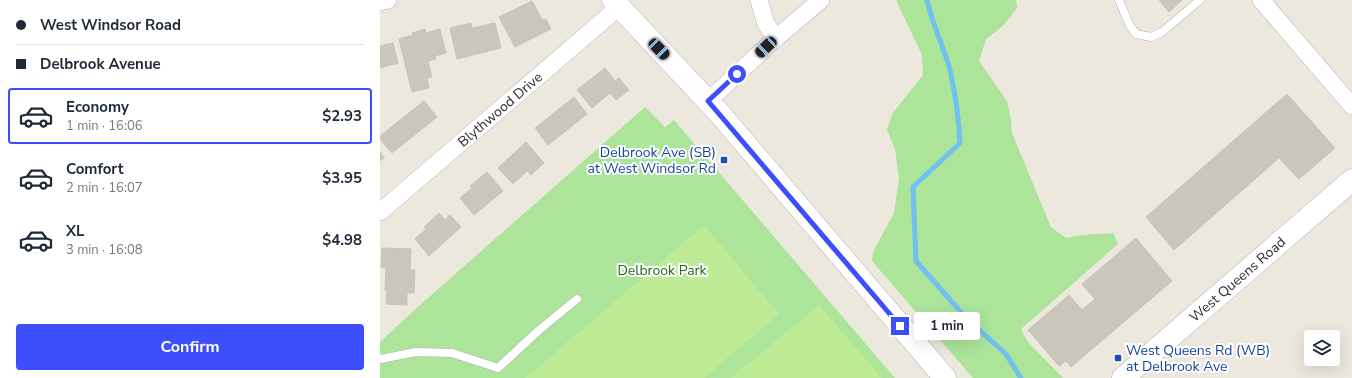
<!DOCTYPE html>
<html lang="en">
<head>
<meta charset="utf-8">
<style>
  :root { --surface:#fff; --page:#f2f2f3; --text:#1f2937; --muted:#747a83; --line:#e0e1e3; --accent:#3d4efb }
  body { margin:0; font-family:"Nunito Sans",sans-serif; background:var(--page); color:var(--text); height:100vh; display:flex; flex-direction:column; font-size:15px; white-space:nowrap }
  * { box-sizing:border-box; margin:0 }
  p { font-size:13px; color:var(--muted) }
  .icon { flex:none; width:22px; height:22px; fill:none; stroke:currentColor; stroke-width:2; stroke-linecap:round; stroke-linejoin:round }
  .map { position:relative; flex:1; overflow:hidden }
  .panel { display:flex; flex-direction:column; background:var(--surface); width:380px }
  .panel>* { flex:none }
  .banner { display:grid; align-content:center; height:88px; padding:0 16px; background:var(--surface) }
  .controls { position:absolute; left:924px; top:330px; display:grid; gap:8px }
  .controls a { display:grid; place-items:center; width:36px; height:36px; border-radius:4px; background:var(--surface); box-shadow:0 4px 16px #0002; font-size:20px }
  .end { position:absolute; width:18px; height:18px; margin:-9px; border:5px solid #3d4efb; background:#fff; box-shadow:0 0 0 2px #fff }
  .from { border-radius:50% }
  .bubble { position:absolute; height:28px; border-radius:4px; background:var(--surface); box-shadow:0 4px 16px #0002; font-size:13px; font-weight:700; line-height:28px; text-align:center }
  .car { position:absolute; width:12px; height:24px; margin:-12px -6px; border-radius:5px; box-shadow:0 0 3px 1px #0007; background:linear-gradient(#222 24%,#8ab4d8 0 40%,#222 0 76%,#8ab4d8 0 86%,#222 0) }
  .banner b { display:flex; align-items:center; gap:14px; height:38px; font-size:15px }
  .banner b+b { border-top:1px solid var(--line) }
  .banner i { width:10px; height:10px; background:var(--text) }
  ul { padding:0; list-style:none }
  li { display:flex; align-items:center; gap:12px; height:56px; margin:0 8px 6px; padding:0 8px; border:2px solid transparent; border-radius:4px }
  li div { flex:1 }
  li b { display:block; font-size:15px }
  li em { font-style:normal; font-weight:700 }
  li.active { border-color:var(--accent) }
  li>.icon { width:36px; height:36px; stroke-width:1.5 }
  .primary-button { display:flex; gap:8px; margin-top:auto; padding:8px 16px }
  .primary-button a { flex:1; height:46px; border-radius:4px; background:var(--accent); color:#fff; font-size:16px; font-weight:700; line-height:46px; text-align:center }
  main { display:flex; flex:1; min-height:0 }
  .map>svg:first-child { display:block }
</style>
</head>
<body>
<main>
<section class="panel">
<div class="banner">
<b><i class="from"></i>West Windsor Road</b>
<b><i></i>Delbrook Avenue</b>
</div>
<ul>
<li class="active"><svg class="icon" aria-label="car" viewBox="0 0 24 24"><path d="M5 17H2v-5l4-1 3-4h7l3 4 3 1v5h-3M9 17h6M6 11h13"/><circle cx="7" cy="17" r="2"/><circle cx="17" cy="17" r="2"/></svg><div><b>Economy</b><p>1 min · 16:06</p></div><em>$2.93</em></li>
<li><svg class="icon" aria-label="car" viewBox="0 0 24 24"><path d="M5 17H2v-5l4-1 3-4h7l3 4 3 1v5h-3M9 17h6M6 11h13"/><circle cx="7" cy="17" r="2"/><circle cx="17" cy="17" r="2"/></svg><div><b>Comfort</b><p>2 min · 16:07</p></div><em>$3.95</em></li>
<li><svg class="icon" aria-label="car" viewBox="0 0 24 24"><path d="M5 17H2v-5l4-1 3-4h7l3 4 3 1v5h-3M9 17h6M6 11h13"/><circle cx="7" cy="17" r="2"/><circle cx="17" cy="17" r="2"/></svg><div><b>XL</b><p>3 min · 16:08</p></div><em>$4.98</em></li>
</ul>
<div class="primary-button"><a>Confirm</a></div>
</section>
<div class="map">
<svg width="972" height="378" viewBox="0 0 972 378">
  <rect width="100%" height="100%" fill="#ede8dd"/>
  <g fill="#ace49a">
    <path d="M516,0H636L637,8L623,26L606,39L599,61L627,101L631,120L632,133L671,227L686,238L702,235L733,233L738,244L641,329L648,342L683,378H593L492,261L493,252L514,213L519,178L515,149L507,130L512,114L543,75L542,55Z"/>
    <path d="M265,107L285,127L294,120L515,378H0V342L40,305Z"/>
  </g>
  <g fill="#beeb95">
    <path d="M324,225L399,314L324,378H145Z"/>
    <path d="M439,305L502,378H351Z"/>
  </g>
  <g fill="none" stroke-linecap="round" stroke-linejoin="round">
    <path stroke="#70c1ef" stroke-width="5" d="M547,0C552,24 564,47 570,70C575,93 579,119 580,143L533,187L536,261L587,319L626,354L641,378"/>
  </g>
  <g fill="#c9c6bc" stroke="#c9c4b7">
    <path d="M779,0H802L789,12Z"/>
    <path d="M152,1L163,21L166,19L171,29L135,47L119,17Z"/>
    <path d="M91,23L92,28L115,23L121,48L77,59L70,28Z"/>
    <path d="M45,29L46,33L60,29L66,53L55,56L56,59L48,61L52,77L47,78L49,88L32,92L19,39L33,35L32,33Z"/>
    <path d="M13,43L18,63L0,68V46Z"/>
    <path d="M225,68L235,81L239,78L249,90L236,100L230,93L212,108L197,90Z"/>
    <path d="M907,94L955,148L919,179L899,158L794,250L766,217Z"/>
    <path d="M194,97L207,114L168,145L155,128Z"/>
    <path d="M44,101L57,117L12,153L0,139V136Z"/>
    <path d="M146,142L164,163L151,175L147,171L133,184L118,168Z"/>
    <path d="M0,152L4,158L0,161Z"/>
    <path d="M107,172L123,191L94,215L80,198L92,188L90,186Z"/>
    <path d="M59,213L65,220L70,215L81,227L49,256L35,239L46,229L44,227Z"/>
    <path d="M756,238L792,281L691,367L686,361L679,366L648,330L689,295L702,310L715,299L702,284Z"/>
    <path d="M2,248L31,249L30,270H35L34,293H27V305L6,304L7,290H5L6,268L1,267Z"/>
  </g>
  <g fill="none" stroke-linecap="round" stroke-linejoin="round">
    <defs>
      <g id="lane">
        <path d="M739,0L750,26L756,34L771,37L782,32L820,0"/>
        <path d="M0,359L36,352L72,353L118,368L158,331L197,299"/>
      </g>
      <g id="street">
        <path d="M379,0L386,24L396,38"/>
        <path d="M881,0L972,106"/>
        <path d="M0,2L8,0"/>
        <path d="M328,101L396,38L441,0"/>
        <path id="s1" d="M0,212L239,7"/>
      </g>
      <g id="secondary">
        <path d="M233,0L340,114L565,378"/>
        <path id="s2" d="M743,378L972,180"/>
      </g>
    </defs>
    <use href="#lane" stroke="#b1b2bf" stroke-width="9"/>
    <use href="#street" stroke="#b1b2bf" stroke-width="18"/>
    <use href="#secondary" stroke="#b1b2bf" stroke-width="23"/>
    <use href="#lane" stroke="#fff" stroke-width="8"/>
    <use href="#street" stroke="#fff" stroke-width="17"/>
    <use href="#secondary" stroke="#fff" stroke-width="22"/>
  </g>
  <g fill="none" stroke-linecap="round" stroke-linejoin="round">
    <path stroke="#3d4efb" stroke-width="5" d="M357,74L328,101L520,326"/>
  </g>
  <g fill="#1a4fb4" stroke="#fff" stroke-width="1.5">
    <rect x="340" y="156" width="8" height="8" rx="2"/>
    <rect x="734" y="354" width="8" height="8" rx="2"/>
  </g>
  <g text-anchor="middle" stroke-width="4" stroke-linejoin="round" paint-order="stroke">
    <g font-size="14" fill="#2b2b2b" stroke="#fff">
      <text dy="5" stroke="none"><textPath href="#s1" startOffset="158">Blythwood Drive</textPath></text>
      <text dy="5" stroke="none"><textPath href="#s2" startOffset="151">West Queens Road</textPath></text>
    </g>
    <g font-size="14" fill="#164399" stroke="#fff" text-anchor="end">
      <text x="336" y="157">Delbrook Ave (SB)<tspan x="336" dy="16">at West Windsor Rd</tspan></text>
      <text x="746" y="355" text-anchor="start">West Queens Rd (WB)<tspan x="746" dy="16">at Delbrook Ave</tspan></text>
    </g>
    <g font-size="14" fill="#23691a" stroke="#fff">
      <text x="282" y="275">Delbrook Park</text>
    </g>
  </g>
</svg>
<div class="controls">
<a><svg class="icon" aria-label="layers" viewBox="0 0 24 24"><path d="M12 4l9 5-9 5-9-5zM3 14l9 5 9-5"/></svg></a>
</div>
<i class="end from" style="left:357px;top:74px"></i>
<i class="end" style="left:520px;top:326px"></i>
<div class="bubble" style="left:534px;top:312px;width:66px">1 min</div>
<i class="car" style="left:386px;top:47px;rotate:227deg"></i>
<i class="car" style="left:279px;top:49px;rotate:136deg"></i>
</div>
</main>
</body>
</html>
